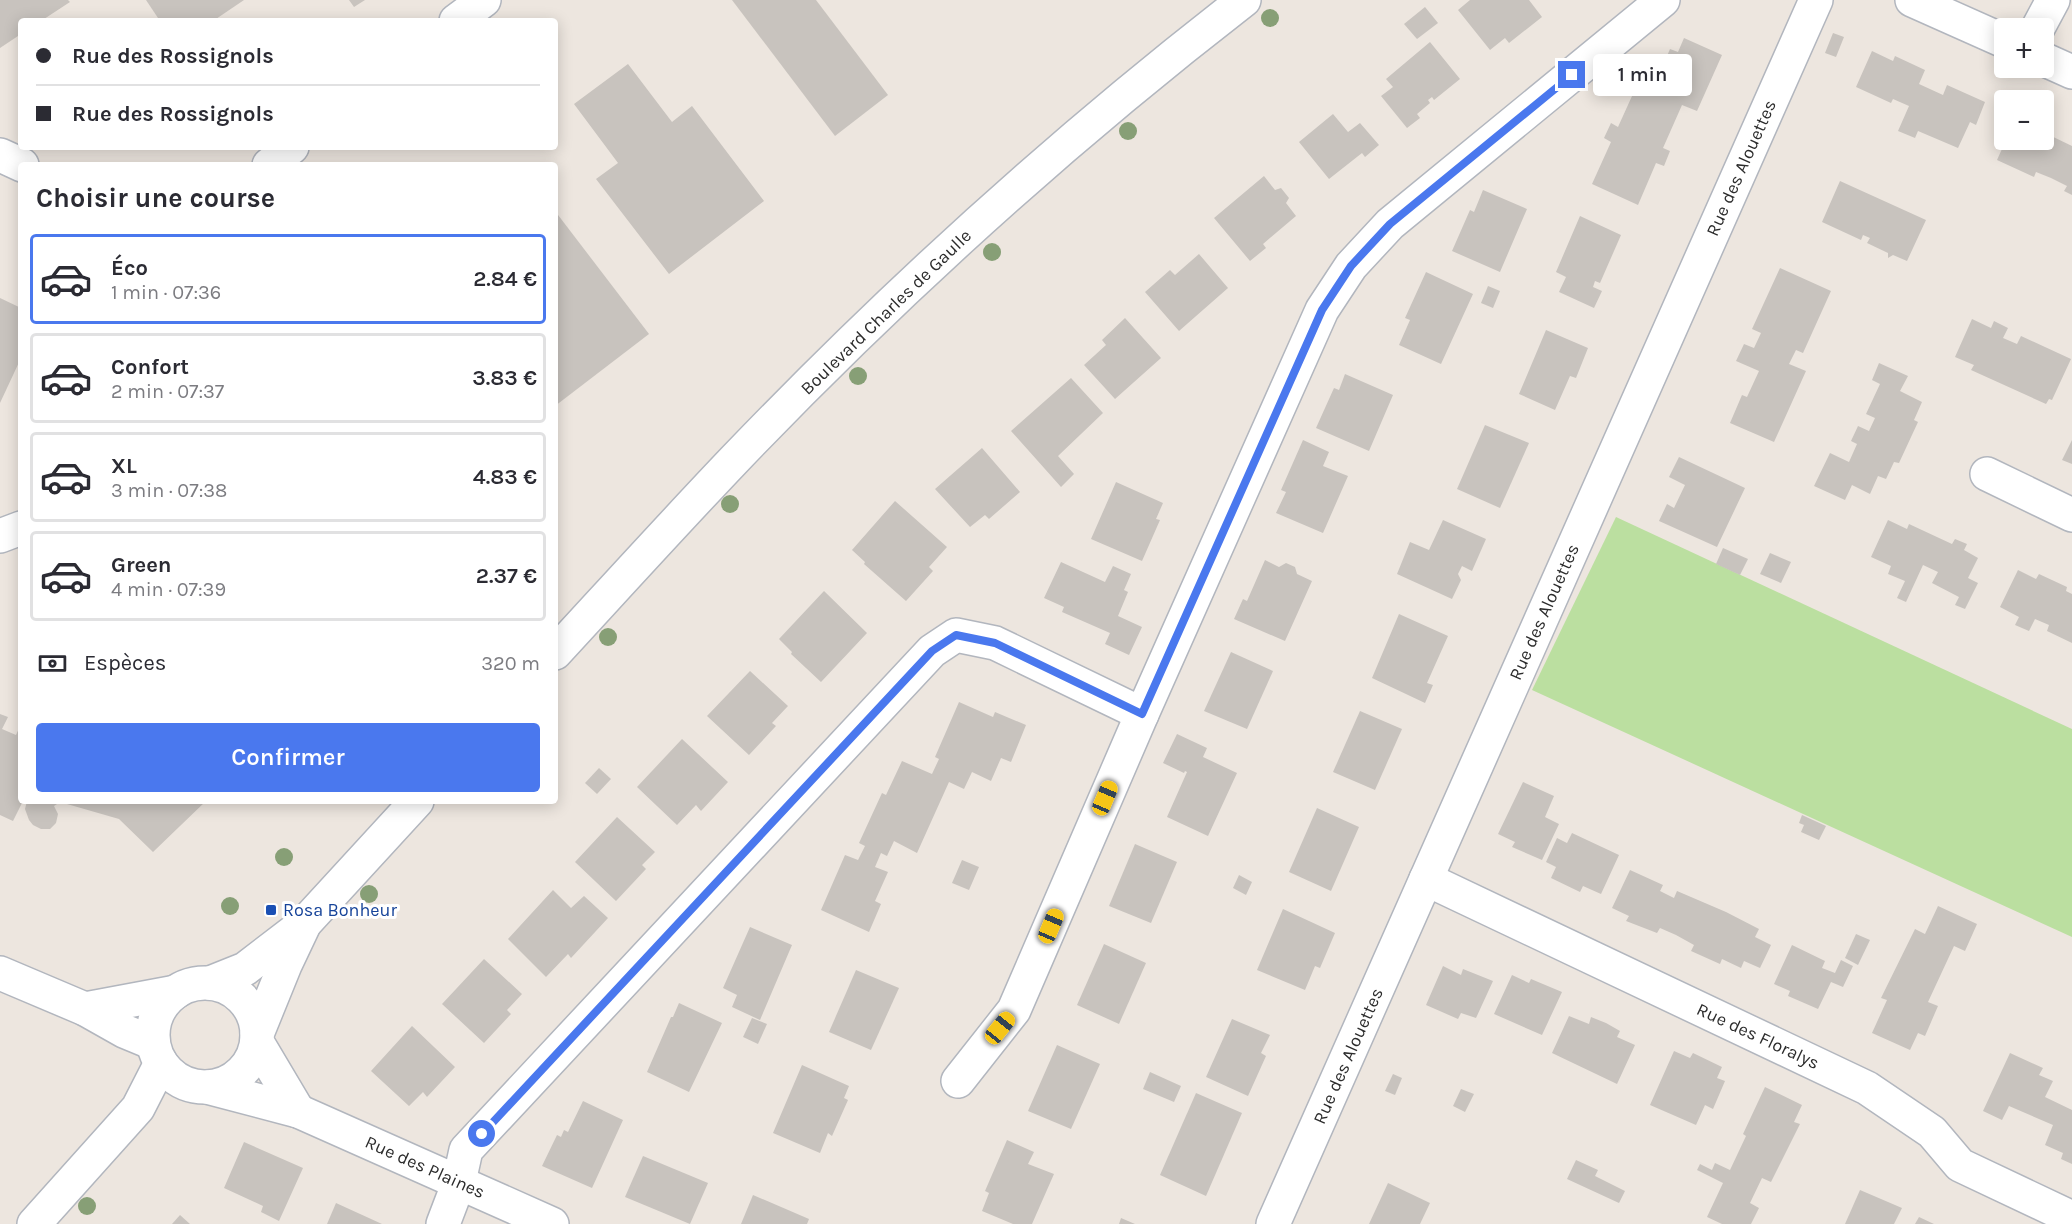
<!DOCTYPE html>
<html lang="fr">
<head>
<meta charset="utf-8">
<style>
  :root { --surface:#fff; --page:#f7f7f7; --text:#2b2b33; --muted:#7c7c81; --line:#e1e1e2; --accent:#4a78ee }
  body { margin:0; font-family:Karla,sans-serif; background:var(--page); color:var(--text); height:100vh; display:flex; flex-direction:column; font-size:22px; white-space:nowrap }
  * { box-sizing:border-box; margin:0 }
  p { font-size:20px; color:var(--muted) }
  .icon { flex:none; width:33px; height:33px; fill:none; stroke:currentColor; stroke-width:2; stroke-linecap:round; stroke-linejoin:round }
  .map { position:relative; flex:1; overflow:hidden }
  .details { position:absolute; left:18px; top:162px; width:540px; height:642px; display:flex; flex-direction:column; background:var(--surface); border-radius:6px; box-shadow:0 3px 15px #0003 }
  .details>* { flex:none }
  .banner { position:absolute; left:18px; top:18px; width:540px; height:132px; border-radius:6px; box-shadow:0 3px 15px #0003; display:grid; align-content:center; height:132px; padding:0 18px; background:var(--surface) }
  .controls { position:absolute; left:1994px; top:18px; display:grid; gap:12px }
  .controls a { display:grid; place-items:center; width:60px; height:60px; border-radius:6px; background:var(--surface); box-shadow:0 3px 15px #0003; font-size:30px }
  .end { position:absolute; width:27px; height:27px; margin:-14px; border:8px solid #4a78ee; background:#fff; box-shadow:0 0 0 3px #fff }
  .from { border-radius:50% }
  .bubble { position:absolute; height:42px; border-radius:6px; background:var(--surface); box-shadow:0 3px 15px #0003; font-size:20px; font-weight:600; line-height:42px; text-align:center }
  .car { position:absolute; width:18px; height:36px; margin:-18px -9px; border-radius:8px; box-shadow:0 0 4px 2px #0007; background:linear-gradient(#f5c518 24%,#345 0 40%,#f5c518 0 76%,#345 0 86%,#f5c518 0) }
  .banner b { display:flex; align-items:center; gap:21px; height:57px; font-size:22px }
  .banner b+b { border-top:2px solid var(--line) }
  .banner i { width:15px; height:15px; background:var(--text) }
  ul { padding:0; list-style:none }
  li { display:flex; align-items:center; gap:18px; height:90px; margin:0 12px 9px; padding:0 6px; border:3px solid var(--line); border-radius:6px }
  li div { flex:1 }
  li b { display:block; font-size:22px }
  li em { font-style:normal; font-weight:600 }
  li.selected { border-color:var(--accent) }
  li>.icon { width:54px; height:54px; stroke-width:1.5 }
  h2 { padding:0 18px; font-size:27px; line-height:72px }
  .pay { display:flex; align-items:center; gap:15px; height:66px; padding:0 18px; font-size:22px }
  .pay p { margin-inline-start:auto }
  .primary-button { display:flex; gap:12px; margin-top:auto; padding:12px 18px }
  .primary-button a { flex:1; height:69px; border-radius:6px; background:var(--accent); color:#fff; font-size:24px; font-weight:600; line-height:69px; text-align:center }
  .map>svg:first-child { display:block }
</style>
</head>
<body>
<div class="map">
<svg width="2072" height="1224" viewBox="0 0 2072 1224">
  <rect width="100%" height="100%" fill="#ede6df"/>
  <path fill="#bbdfa0" d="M1616,517L2072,729V937L1532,690Z"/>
  <g fill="#c8c3be">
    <path d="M0,0H68L70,2L41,21H21V34L0,48Z"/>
    <path d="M146,0H244L213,21H160Z"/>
    <path d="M349,0H365L354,7Z"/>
    <path d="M732,0H816L888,95L835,136Z"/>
    <path d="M1470,0H1529L1542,17L1509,43L1505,38L1490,50L1458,10Z"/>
    <path d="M1425,7L1438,23L1417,39L1404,24Z"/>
    <path d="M1833,33L1844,37L1836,57L1825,53Z"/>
    <path d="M1684,38L1722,55L1697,111L1682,105L1663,148L1670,151L1664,166L1656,163L1638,205L1592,184L1611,142L1604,138L1611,123L1618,127L1637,85L1652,91L1670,49L1678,52Z"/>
    <path d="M1430,42L1460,79L1434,100L1432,97L1428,100L1430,103L1417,114L1420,118L1407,128L1381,96L1393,87L1386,79Z"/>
    <path d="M1872,51L1893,61L1895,56L1925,70L1919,84L1943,95L1947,85L1985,102L1976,125L1970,122L1958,148L1918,131L1915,138L1898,131L1909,106L1893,99L1891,103L1856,87Z"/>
    <path d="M628,64L672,122L692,106L764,201L669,274L596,179L618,163L574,104Z"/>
    <path d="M1333,114L1348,132L1360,123L1379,145L1365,157L1362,153L1329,179L1299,142Z"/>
    <path d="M2043,132L2072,146V195L2064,191L2067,186L2051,178L2036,172L2034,177L1997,160L2006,140H2043Z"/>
    <path d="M1264,176L1275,190L1281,188L1289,198L1286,203L1296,216L1263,244L1266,248L1250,261L1214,218Z"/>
    <path d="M1840,181L1926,220L1907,261L1893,255L1888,258V253L1867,243L1870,238L1863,235L1861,240L1822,222Z"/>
    <path d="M1483,190L1527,209L1500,272L1452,251L1470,210L1474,212Z"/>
    <path d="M555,211L649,334L555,406Z"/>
    <path d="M1580,216L1621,235L1600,283L1595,281L1593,287L1602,291L1594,308L1559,292L1566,277L1556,272Z"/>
    <path d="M1199,254L1228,288L1179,331L1145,292L1170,270L1175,275Z"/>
    <path d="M1780,268L1831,291L1803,353L1796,350L1789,364L1806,371L1774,442L1730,423L1742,395L1747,397L1759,371L1736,361L1744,344L1754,348L1761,333L1752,329Z"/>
    <path d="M1426,272L1473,294L1441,364L1399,345L1410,320L1405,318Z"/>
    <path d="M1488,286L1500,291L1493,308L1481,303Z"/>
    <path d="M0,298L21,308V358L0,403Z"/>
    <path d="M1125,318L1161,358L1115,399L1084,365L1106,345L1102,340Z"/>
    <path d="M1972,319L1991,328L1994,321L2008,328L2003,338L2017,344L2021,336L2071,359L2052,400L2049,399L2046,404L1971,370L1974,365L1955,357Z"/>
    <path d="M1546,330L1588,348L1576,378L1570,376L1555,410L1519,394Z"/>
    <path d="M1879,363L1908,376L1900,391L1922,402L1914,420L1918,422L1899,463L1894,462L1886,479L1878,476L1870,494L1852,485L1845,500L1814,486L1830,453L1849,462L1857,444L1851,441L1858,426L1869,431L1875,418L1866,414L1880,384L1872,380Z"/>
    <path d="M1345,374L1393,395L1369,451L1316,428L1334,388L1339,390Z"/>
    <path d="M1071,378L1103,413L1058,456L1074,474L1061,487L1011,431Z"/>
    <path d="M1485,425L1529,443L1500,508L1457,489Z"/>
    <path d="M1303,440L1329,452L1323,466L1348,476L1323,533L1276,513L1286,492L1281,490Z"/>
    <path d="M2072,440V464L2062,460Z"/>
    <path d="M982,448L1020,492L989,519L985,515L970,527L935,489Z"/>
    <path d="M1679,457L1745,488L1717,547L1659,521L1667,504L1674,508L1685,485L1669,477Z"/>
    <path d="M1116,482L1163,503L1156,519L1160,520L1142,561L1091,539Z"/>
    <path d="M895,501L947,547L929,567L933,571L906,601L864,564L865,562L852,550Z"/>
    <path d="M1443,520L1486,539L1472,571L1462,566L1458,574L1461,580L1452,599L1397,574L1410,542L1429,550Z"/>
    <path d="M1888,520L1907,529L1909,524L1952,544L1955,539L1967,544L1964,550L1978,558L1968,578L1978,583L1965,609L1955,605L1959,597L1932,583L1938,572L1923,565L1906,602L1897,598L1905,581L1888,574L1891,566L1871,557Z"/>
    <path d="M1723,548L1748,559L1740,575L1716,564Z"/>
    <path d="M1770,553L1791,562L1781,583L1760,574Z"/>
    <path d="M1265,560L1279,567L1286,563L1295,567L1297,574L1312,581L1285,641L1234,619L1243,599L1247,601Z"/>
    <path d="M1061,562L1105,582L1113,566L1131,574L1124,590L1128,592L1118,616L1142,627L1129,655L1105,644L1110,633L1062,612L1064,607L1044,598Z"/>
    <path d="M2018,570L2036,579L2039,574L2067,587L2066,591L2072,594V643L2047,631L2049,625L2035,619L2029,631L2015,625L2019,617L2000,607Z"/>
    <path d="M824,591L867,633L821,682L791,654L792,652L779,639Z"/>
    <path d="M1399,614L1448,636L1427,683L1433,685L1425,703L1372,678Z"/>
    <path d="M1231,652L1273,671L1247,729L1204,711Z"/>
    <path d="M750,671L788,706L772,723L776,726L749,755L707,716Z"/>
    <path d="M959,702L993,717L995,712L1026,725L1011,762L1001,758L991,781L972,772L964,789L949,782L917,853L894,841L887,856L881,853L875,867L888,872L875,901L881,904L869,932L821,910L845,855L858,860L865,846L859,843L882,793L886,795L902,761L932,774L939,759L935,757Z"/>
    <path d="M1360,711L1402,729L1375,790L1333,772Z"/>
    <path d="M0,714L8,717L2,729L16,735L21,724V801H23L13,821L0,815Z"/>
    <path d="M1177,734L1207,748L1203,757L1237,773L1208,836L1167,817L1187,772L1185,771L1184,773L1163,763Z"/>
    <path d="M682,739L728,782L701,811L696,805L677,825L637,787Z"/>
    <path d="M599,768L611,779L597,794L585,783Z"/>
    <path d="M1523,782L1554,796L1545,817L1559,824L1542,860L1512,847L1515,842L1498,834Z"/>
    <path d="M27,801H206L153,852L119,819L60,802L54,806L58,814L56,823L50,829H41L33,825L29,820L25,809Z"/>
    <path d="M1317,808L1359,827L1331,891L1289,872Z"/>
    <path d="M1802,815L1826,826L1819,840L1801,832L1804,825L1799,823Z"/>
    <path d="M617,817L655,852L642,865L646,869L616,901L575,862Z"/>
    <path d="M1572,833L1619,855L1601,894L1583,886L1580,892L1551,878L1556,867L1546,862L1557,838L1567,843Z"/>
    <path d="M1135,844L1177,862L1151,923L1109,906Z"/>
    <path d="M962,860L979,867L969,890L952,883Z"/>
    <path d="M1630,870L1663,885L1660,891L1674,898L1677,891L1726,912L1759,929L1755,937L1771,945L1760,968L1744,961L1741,968L1722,959L1720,964L1691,951L1694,945L1676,935L1660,928L1657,933L1626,921L1629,916L1612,908Z"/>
    <path d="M1239,875L1252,882L1246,895L1233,888Z"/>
    <path d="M553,890L571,908L584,896L608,918L571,958L568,954L546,977L508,939Z"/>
    <path d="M1938,906L1977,924L1965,951L1954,946L1928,1002L1938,1006L1925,1036L1918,1033L1910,1050L1872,1033L1887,1000L1881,998L1915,929L1925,934Z"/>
    <path d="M1283,909L1335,933L1320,968L1315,966L1305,990L1257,970Z"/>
    <path d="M750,927L792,945L760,1020L732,1007L737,995L723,988Z"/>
    <path d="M1856,934L1870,940L1858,965L1845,958Z"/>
    <path d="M1104,944L1146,963L1119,1024L1077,1005Z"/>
    <path d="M1792,945L1825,961L1822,968L1835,973L1841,960L1853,966L1843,987L1831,982L1818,1009L1788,996L1790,991L1774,984Z"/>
    <path d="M484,959L522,994L507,1010L511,1014L484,1043L442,1004Z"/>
    <path d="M1443,966L1461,975L1463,969L1493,981L1476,1018L1461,1013L1458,1019L1426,1005Z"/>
    <path d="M856,970L899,988L871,1050L829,1032Z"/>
    <path d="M1512,975L1529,983L1531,979L1562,992L1542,1035L1494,1014Z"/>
    <path d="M679,1003L722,1023L689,1092L647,1072L671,1017H673Z"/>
    <path d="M1569,1016L1589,1024L1591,1017L1606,1023L1620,1031L1617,1037L1635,1045L1617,1084L1552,1053Z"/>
    <path d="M752,1018L767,1024L758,1044L743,1037Z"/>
    <path d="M1232,1019L1270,1035L1261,1053L1266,1056L1248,1096L1206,1077Z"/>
    <path d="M412,1026L455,1067L427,1097L423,1092L409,1106L371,1071Z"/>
    <path d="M1057,1045L1100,1064L1071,1129L1028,1111Z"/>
    <path d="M1674,1051L1690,1058L1693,1053L1722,1067L1717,1078L1725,1081L1713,1109L1705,1105L1696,1125L1650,1105Z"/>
    <path d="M2010,1053L2043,1068L2039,1075L2053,1081L2045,1097L2072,1110V1164L2061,1159L2063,1153L2045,1145L2053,1125L2009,1106L2002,1120L1983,1111Z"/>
    <path d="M802,1065L849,1086L844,1098L848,1100L832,1136L828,1133L820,1153L773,1133Z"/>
    <path d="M1150,1072L1181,1086L1174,1102L1143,1089Z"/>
    <path d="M1393,1074L1402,1078L1395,1095L1385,1091Z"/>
    <path d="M1765,1087L1802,1105L1794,1122L1800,1124L1771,1182L1762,1178L1750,1203L1759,1208L1751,1224H1722L1707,1217L1723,1183L1697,1170L1700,1164L1712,1170L1715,1163L1730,1170L1746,1136L1743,1134Z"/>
    <path d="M1461,1089L1474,1094L1465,1112L1453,1106Z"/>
    <path d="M1196,1093L1242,1113L1206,1196L1160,1175Z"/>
    <path d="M583,1101L623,1120L592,1188L542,1166L557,1135L561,1137L564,1130L568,1132Z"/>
    <path d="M1007,1140L1034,1152L1028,1164L1054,1174L1032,1224H1013L982,1211L989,1193L985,1191Z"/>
    <path d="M244,1142L303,1168L279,1221L261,1212L263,1206L224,1188Z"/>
    <path d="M643,1156L708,1183L690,1224L625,1197Z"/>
    <path d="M1576,1160L1598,1170L1595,1176L1625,1191L1619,1203L1567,1179Z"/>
    <path d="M1388,1183L1430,1203L1420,1224H1369Z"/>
    <path d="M1860,1190L1902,1208L1894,1224H1845Z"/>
    <path d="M753,1195L809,1219L807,1224H741Z"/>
    <path d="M336,1203L382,1224H327Z"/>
    <path d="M180,1215L190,1224H172Z"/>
    <path d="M1919,1217L1934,1224H1915Z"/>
    <path d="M1121,1218L1135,1224H1119Z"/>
  </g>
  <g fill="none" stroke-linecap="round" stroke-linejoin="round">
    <defs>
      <g id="street">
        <path d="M1912,0L2004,41"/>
        <path d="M456,21L484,0"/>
        <path d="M2038,28L2053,0"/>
        <path d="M2043,59L2072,72"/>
        <path d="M0,155L22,165"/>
        <path d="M269,165L292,147"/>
        <path d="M1987,474L2072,515"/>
        <path d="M0,536L21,528"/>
        <path d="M555,653C615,588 673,524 734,460C892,295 1063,140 1244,0"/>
        <path d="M1426,879L1867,1088L1932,1132L1960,1165L2072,1218"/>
        <path d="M0,973L85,1009L124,1031L153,1043"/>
        <path d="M210,983L245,969L305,923L417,801"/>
        <circle cx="205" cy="1035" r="52"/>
        <path d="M85,1009L176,992"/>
        <path d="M257,1034L285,965L303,927"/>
        <path d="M257,1042L298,1111"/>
        <path d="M958,1081L1014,1010L1142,714L1322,310L1351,266L1390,224L1663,0"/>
        <path d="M207,1087L298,1111L552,1224"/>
        <path d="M34,1224L138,1108L161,1063"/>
        <path d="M443,1224L459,1182L466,1150L932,651L956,635L995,643L1142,714"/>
        <path d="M1273,1224L1816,0"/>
      </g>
    </defs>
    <use href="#street" stroke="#b2b6be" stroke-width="36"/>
    <use href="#street" stroke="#fff" stroke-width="33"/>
  </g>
  <g fill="#879f76">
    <circle cx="1270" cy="18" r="9"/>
    <circle cx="1128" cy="131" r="9"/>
    <circle cx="992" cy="252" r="9"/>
    <circle cx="858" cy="376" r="9"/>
    <circle cx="730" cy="504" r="9"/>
    <circle cx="608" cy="637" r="9"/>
    <circle cx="284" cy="857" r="9"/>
    <circle cx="369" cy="894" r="9"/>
    <circle cx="230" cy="906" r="9"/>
    <circle cx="87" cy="1206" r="9"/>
  </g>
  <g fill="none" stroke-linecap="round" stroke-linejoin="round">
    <path stroke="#4a78ee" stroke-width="8" d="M482,1134L932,651L956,635L995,643L1142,714L1322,310L1351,266L1390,224L1572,75"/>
  </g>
  <rect fill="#1a4fb4" stroke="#fff" stroke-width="2" x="265" y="904" width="12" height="12" rx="3"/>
  <g text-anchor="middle" stroke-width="6" stroke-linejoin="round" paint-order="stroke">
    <g font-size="18" fill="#2c2c2c" stroke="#fff">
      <text transform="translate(1741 168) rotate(-66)" y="6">Rue des Alouettes</text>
      <text transform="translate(886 312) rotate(-44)" y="6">Boulevard Charles de Gaulle</text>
      <text transform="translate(1544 612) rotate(-66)" y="6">Rue des Alouettes</text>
      <text transform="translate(1758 1036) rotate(25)" y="6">Rue des Floralys</text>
      <text transform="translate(1348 1056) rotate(-66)" y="6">Rue des Alouettes</text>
      <text transform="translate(425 1167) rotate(24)" y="6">Rue des Plaines</text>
    </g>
    <g font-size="18" fill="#164399" stroke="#fff" text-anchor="start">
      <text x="283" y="916">Rosa Bonheur</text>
    </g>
  </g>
</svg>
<div class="controls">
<a>+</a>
<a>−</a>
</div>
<i class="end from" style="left:482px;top:1134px"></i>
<i class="end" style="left:1572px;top:75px"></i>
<div class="bubble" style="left:1593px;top:54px;width:99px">1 min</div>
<i class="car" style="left:1105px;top:798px;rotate:23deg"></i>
<i class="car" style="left:1051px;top:926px;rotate:23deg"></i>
<i class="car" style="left:1000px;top:1028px;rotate:39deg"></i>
<div class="banner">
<b><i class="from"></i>Rue des Rossignols</b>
<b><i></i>Rue des Rossignols</b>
</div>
<section class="details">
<h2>Choisir une course</h2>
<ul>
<li class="selected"><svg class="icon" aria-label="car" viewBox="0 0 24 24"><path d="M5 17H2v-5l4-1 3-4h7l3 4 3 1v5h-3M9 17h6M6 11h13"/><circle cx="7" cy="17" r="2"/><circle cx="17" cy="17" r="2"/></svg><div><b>Éco</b><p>1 min · 07:36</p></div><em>2.84 €</em></li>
<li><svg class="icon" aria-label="car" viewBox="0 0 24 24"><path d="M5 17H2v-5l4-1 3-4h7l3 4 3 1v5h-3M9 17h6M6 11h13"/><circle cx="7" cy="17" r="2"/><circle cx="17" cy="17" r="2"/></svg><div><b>Confort</b><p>2 min · 07:37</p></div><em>3.83 €</em></li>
<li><svg class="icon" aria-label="car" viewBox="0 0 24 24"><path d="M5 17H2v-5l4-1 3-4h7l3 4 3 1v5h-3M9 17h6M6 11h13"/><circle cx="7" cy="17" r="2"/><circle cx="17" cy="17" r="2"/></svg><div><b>XL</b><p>3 min · 07:38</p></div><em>4.83 €</em></li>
<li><svg class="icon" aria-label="car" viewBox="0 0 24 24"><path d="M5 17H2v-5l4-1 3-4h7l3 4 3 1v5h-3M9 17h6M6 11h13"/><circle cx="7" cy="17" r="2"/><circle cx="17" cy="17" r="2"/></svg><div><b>Green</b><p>4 min · 07:39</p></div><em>2.37 €</em></li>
</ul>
<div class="pay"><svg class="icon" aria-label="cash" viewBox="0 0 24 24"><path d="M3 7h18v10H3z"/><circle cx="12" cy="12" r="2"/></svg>Espèces<p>320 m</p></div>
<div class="primary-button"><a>Confirmer</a></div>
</section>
</div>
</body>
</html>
